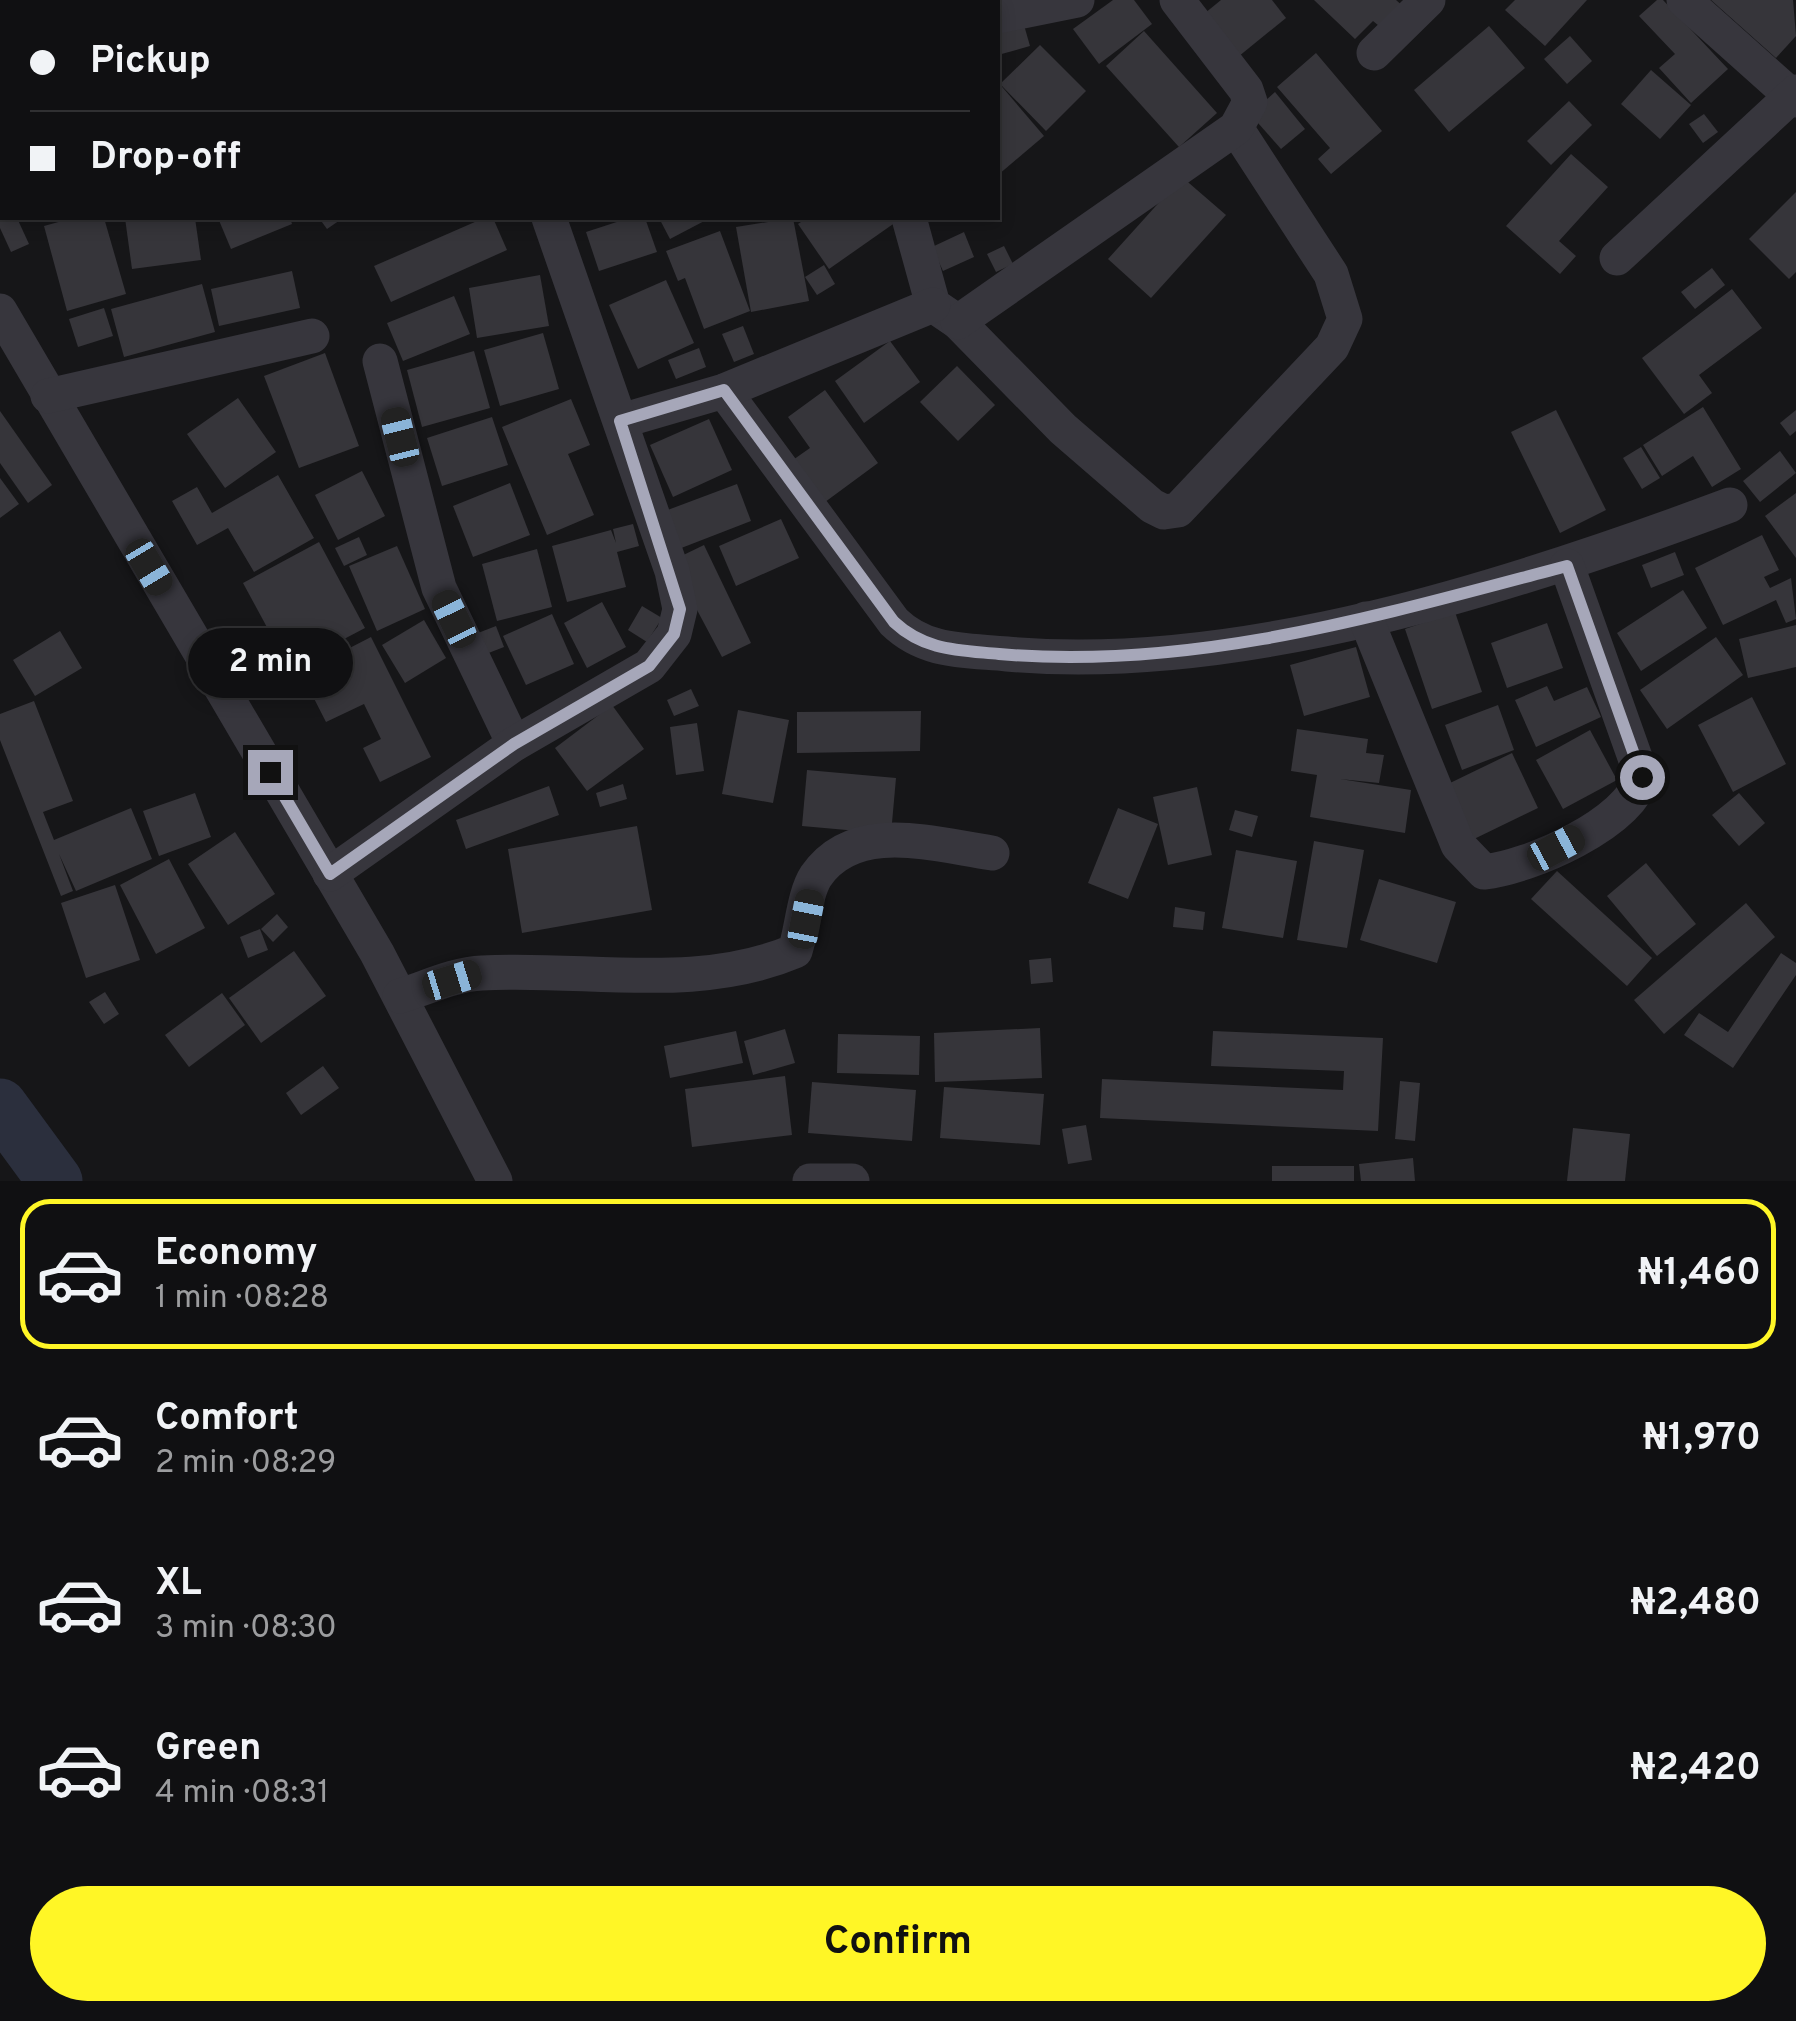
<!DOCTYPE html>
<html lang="en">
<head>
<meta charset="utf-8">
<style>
  :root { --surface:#101012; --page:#19191b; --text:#f1f3f6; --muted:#9c9d9f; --line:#303032; --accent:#fff626 }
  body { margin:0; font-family:Overpass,sans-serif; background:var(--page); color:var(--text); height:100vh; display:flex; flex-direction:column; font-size:38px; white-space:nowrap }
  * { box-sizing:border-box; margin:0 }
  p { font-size:32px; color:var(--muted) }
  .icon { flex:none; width:55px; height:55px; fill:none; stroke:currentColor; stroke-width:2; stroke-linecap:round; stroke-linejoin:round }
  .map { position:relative; height:1181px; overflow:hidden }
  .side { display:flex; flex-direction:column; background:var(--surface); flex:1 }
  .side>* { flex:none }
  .guide { position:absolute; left:0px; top:0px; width:1000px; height:220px; box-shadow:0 5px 15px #0003,0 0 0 2px var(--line); display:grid; align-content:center; height:220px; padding:0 30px; background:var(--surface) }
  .end { position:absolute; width:45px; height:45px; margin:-22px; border:12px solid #a6a7b9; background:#111; box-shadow:0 0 0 5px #111 }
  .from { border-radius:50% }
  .bubble { position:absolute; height:70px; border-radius:35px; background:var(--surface); box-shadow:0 5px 15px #0003,0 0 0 2px var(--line); font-size:32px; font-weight:700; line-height:70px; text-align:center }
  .car { position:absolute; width:30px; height:60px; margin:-30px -15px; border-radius:12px; box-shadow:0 0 8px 2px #0007; background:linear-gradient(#222 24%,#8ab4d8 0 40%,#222 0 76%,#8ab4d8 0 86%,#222 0) }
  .guide b { display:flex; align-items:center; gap:35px; height:95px; font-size:38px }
  .guide b+b { border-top:2px solid var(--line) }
  .guide i { width:25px; height:25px; background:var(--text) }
  ul { padding:18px 0 0; list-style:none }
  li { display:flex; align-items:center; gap:30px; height:150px; margin:0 20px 15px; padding:0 10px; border:5px solid transparent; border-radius:30px }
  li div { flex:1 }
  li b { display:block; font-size:38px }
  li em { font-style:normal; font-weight:700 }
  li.on { border-color:var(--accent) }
  li>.icon { width:90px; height:90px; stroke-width:1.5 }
  .cta { display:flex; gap:20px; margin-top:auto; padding:20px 30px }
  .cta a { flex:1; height:115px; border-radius:60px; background:var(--accent); color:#111; font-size:40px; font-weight:700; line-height:115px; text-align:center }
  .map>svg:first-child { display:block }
</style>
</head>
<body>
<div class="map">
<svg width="1796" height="1181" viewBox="0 0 1796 1181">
  <rect width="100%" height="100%" fill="#161618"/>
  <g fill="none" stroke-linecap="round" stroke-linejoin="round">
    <path stroke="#2b2f3d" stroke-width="55" d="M0,1106L55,1181"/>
  </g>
  <g fill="#36353a">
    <path d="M1113,0H1134L1152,24L1099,64L1073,29Z"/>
    <path d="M1221,0H1272L1286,18L1233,61L1199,18Z"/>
    <path d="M1314,0H1396L1405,8L1384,30L1373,21L1355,39Z"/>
    <path d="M1515,0H1587L1545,46L1505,10Z"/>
    <path d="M1657,0H1663L1728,69L1691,103L1659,68L1675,54L1639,16Z"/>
    <path d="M1711,0H1793L1796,36L1776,58Z"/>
    <path d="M1024,25L1030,46L998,55V32Z"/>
    <path d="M1489,26L1525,68L1449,132L1414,90Z"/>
    <path d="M1144,31L1217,113L1179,147L1106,66Z"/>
    <path d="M1570,36L1592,61L1567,84L1544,59Z"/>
    <path d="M1040,45L1086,91L1046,131L1000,84Z"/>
    <path d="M1316,53L1382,131L1331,174L1318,159L1330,148L1277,87Z"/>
    <path d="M1651,70L1691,105L1660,139L1621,104Z"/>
    <path d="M998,82L1044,136L998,175Z"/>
    <path d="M1275,92L1305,129L1281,149L1250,114Z"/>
    <path d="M1569,101L1592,125L1551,165L1527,141Z"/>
    <path d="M1704,114L1718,132L1703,143L1689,124Z"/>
    <path d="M1571,154L1608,187L1559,241L1576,256L1560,274L1506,226Z"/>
    <path d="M1182,177L1226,215L1151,298L1108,259Z"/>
    <path d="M1796,192V272L1789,279L1749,239Z"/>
    <path d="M8,218H17L29,244L11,252L0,228V221Z"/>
    <path d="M73,218H104L126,294L67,311L44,226Z"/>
    <path d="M125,218H195L201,260L132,269Z"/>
    <path d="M218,218H290L292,224L231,249Z"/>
    <path d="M319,218H343L327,229Z"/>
    <path d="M484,218H493L507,250L391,302L374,266Z"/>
    <path d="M629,218H645L657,252L599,271L586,232Z"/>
    <path d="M659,218H710L670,239Z"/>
    <path d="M793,218L809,301L751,312L736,227Z"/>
    <path d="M807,218H893L896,222L829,269L798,224Z"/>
    <path d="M720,231L750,311L704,329L685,278L678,281L666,251Z"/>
    <path d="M964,232L974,257L943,271L932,247Z"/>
    <path d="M1004,246L1013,264L996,272L987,254Z"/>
    <path d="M824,265L835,284L817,295L805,277Z"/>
    <path d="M1712,268L1725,285L1695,309L1681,292Z"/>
    <path d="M292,271L300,308L219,326L211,289Z"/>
    <path d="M540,275L549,326L477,338L469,288Z"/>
    <path d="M666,280L694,343L638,369L609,305Z"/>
    <path d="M202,284L215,332L124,357L111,309Z"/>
    <path d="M1732,289L1762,328L1699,375L1712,393L1684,414L1642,358Z"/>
    <path d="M454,296L470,334L403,361L387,323Z"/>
    <path d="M104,308L113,336L78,347L69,319Z"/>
    <path d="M743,326L754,354L734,362L722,334Z"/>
    <path d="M543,333L559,389L500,406L484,350Z"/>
    <path d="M890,341L920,382L864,423L835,381Z"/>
    <path d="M699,348L706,367L676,379L668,360Z"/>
    <path d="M474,351L490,408L422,427L407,370Z"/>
    <path d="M325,353L359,446L299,468L264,376Z"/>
    <path d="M957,366L995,405L958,441L920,402Z"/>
    <path d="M825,390L878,463L821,505L790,462L810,448L788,417Z"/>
    <path d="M238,398L276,452L225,488L187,434Z"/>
    <path d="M571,399L590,445L568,454L594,515L547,535L502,427Z"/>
    <path d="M1703,407L1741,469L1712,487L1693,456L1662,476L1643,445Z"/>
    <path d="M1556,410L1606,510L1560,533L1511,432Z"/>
    <path d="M1796,410V431L1790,436L1780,423Z"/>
    <path d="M0,411L52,485L28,503L0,463Z"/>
    <path d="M492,417L508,465L442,486L427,438Z"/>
    <path d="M709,419L732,470L673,497L650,445Z"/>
    <path d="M1641,447L1660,478L1642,489L1623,458Z"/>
    <path d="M1780,451L1796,473L1760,502L1743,481Z"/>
    <path d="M362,471L385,516L338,540L315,495Z"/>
    <path d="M278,475L314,538L254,572L228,528L197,545L172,501L197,487L212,513Z"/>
    <path d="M0,478L19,504L0,518Z"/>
    <path d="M510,483L530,535L473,557L453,506Z"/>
    <path d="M737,484L751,521L671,552L657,514Z"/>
    <path d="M1796,493V558L1765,516Z"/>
    <path d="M781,519L799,558L736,586L719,546Z"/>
    <path d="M633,524L639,546L617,552L626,587L567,602L552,546L611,530L616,543L613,529Z"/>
    <path d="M1762,535L1779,570L1764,577L1770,588L1791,578L1796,619L1786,623L1776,600L1723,625L1695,568Z"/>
    <path d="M359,537L367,555L344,566L335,548Z"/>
    <path d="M319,542L365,628L289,668L243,583Z"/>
    <path d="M704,545L751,643L722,657L671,561Z"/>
    <path d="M397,546L425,609L377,631L349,566Z"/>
    <path d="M537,549L552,607L497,621L482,564Z"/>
    <path d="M1675,552L1684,575L1651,588L1642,565Z"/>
    <path d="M1683,590L1707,628L1641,671L1617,633Z"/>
    <path d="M602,602L626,647L587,668L564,623Z"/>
    <path d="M642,606L662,618L647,642L628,630Z"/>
    <path d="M1455,612L1482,692L1432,709L1405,629Z"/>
    <path d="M552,614L574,664L526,685L503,636Z"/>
    <path d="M424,620L446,658L405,683L382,645Z"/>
    <path d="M1547,623L1563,668L1507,688L1491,643Z"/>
    <path d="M1796,625V667L1748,678L1739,639Z"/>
    <path d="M496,626L504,647L486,654L478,633Z"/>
    <path d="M60,631L82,668L35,696L13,660Z"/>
    <path d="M371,637L431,757L380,782L363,748L381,739L364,704L326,722L301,673Z"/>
    <path d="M1716,637L1743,675L1667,729L1640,690Z"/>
    <path d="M1356,647L1370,697L1304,716L1290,665Z"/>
    <path d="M1547,686L1554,701L1587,687L1601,717L1536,747L1515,700Z"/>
    <path d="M691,689L699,706L674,716L667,700Z"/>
    <path d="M1752,697L1786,764L1733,792L1698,725Z"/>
    <path d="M34,701L73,801L43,812L54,840L131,808L152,859L76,891L59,854L73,891L61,896L0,740V714Z"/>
    <path d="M612,705L644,749L587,791L555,748Z"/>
    <path d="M1498,705L1514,750L1462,770L1445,725Z"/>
    <path d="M738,710L789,720L773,803L722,794Z"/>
    <path d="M921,711L920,751L797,753V712Z"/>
    <path d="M697,723L704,771L676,775L670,727Z"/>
    <path d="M1297,729L1368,739L1366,753L1384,755L1379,783L1340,779L1411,790L1405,833L1310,817L1317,775L1291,771Z"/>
    <path d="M1590,730L1617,780L1563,809L1536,760Z"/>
    <path d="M1512,753L1538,808L1474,839L1448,784Z"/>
    <path d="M807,770L896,778L891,834L802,826Z"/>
    <path d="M623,784L627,799L600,807L596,793Z"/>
    <path d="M549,786L559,815L466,849L456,820Z"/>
    <path d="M1197,787L1212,855L1168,865L1153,797Z"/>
    <path d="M195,793L211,837L159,856L143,811Z"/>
    <path d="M1739,793L1765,823L1739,846L1712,815Z"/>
    <path d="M1118,808L1158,824L1128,899L1088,883Z"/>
    <path d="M1235,810L1258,816L1252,837L1229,830Z"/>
    <path d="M637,826L652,910L522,933L508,849Z"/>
    <path d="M235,832L275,894L228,925L188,864Z"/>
    <path d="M1314,841L1364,850L1347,948L1297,940Z"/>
    <path d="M1236,850L1297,861L1283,938L1222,928Z"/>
    <path d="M169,859L205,928L156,954L120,885Z"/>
    <path d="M1646,863L1696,924L1657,956L1607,896Z"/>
    <path d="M1557,871L1652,958L1627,986L1531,899Z"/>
    <path d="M1379,879L1456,902L1437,963L1360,940Z"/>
    <path d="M115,885L140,960L86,978L61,903Z"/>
    <path d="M1746,903L1775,937L1664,1034L1634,1000Z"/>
    <path d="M1175,907L1205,912L1203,930L1173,927Z"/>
    <path d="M277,914L288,927L273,942L261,929Z"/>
    <path d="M260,929L268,950L248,958L240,937Z"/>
    <path d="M294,951L326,996L261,1043L229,998Z"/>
    <path d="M1781,953L1796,963V975L1733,1068L1684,1035L1699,1013L1728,1032Z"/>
    <path d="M1051,958L1053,982L1031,984L1029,960Z"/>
    <path d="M105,992L119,1014L104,1024L89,1002Z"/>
    <path d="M222,993L245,1025L189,1067L165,1035Z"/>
    <path d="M1040,1028L1042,1078L935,1082L934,1033Z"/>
    <path d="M785,1029L795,1063L753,1075L744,1041Z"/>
    <path d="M736,1031L743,1063L670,1078L664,1046Z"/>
    <path d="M1213,1031L1383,1038L1378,1131L1100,1118L1102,1079L1343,1090L1344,1071L1211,1066Z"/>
    <path d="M838,1034L920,1036L919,1075L837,1073Z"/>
    <path d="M323,1066L339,1088L301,1115L286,1093Z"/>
    <path d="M785,1076L792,1135L692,1147L685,1089Z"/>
    <path d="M1400,1081L1420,1083L1415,1141L1395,1139Z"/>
    <path d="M812,1082L916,1090L912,1141L808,1133Z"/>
    <path d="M944,1087L1044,1094L1040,1145L940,1138Z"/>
    <path d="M1086,1125L1092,1160L1068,1164L1062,1129Z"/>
    <path d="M1573,1128L1630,1134L1625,1181H1567Z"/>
    <path d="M1413,1158L1415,1181H1361L1359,1164Z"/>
    <rect x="1272" y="1166" width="82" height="15"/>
  </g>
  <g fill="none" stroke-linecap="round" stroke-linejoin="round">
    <g stroke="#37363d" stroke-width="35">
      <path d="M481,0V2"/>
      <path d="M1684,0L1796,100"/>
      <path d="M998,16L1077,0"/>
      <path d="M1374,53L1428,0"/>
      <path d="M0,192L2,191"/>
      <path d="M909,218L933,305L958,322L1063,429L1152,506L1164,512L1178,510L1332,347L1345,319L1331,274L1236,128"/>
      <path d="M1617,258L1796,92"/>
      <path d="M0,311L377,953L495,1181"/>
      <path d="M958,322L1236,128L1250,102L1246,90L1177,0"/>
      <path d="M380,361L439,588L514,744"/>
      <path d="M724,391L894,622C926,653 965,650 1007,654C1240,675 1513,586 1730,505"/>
      <path d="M48,396L312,336"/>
      <path d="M621,421L724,391L933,305"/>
      <path d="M1366,619L1458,845L1484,872C1530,867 1629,824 1642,777L1567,566"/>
      <path d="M330,874L514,744L649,666L674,634L680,609L672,571L549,218"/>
      <path d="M400,996C426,988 455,974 482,973C586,967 696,993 795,951C802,930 804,894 816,876C855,819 935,845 992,853"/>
      <path d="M810,1181H852"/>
    </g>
  </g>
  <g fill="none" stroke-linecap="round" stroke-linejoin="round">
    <path stroke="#a6a7b9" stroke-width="12" d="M270,772L330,874L514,744L649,666L674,634L680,609L620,421L724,390L894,622C925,651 959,650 999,654C1193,671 1381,615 1567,566L1642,777"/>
  </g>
</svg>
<i class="end from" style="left:1642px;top:777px"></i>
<i class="end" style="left:270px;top:772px"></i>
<div class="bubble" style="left:188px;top:628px;width:165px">2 min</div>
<i class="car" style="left:400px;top:437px;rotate:346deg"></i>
<i class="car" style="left:149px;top:567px;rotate:149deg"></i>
<i class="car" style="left:454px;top:619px;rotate:334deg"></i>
<i class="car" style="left:1556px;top:848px;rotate:62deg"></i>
<i class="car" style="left:806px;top:919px;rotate:11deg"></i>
<i class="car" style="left:452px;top:980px;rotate:73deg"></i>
<div class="guide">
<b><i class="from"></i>Pickup</b>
<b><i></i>Drop-off</b>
</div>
</div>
<section class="side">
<ul>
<li class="on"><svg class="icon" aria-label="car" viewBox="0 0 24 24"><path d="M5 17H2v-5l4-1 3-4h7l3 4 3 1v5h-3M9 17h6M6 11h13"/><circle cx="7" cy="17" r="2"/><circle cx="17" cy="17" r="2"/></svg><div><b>Economy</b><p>1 min · 08:28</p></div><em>₦1,460</em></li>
<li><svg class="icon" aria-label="car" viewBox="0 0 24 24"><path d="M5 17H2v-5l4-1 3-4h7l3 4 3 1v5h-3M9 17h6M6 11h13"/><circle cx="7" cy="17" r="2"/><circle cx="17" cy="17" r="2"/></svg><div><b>Comfort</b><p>2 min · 08:29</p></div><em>₦1,970</em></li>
<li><svg class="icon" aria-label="car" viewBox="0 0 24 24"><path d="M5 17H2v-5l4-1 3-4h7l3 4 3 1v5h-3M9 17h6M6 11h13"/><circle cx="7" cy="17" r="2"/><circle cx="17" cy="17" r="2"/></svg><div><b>XL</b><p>3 min · 08:30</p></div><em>₦2,480</em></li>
<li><svg class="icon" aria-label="car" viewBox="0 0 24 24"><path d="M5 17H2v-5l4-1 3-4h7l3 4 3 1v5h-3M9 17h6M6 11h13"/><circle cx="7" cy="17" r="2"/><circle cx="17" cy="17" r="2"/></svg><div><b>Green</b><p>4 min · 08:31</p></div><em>₦2,420</em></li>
</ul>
<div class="cta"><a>Confirm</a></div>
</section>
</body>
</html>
